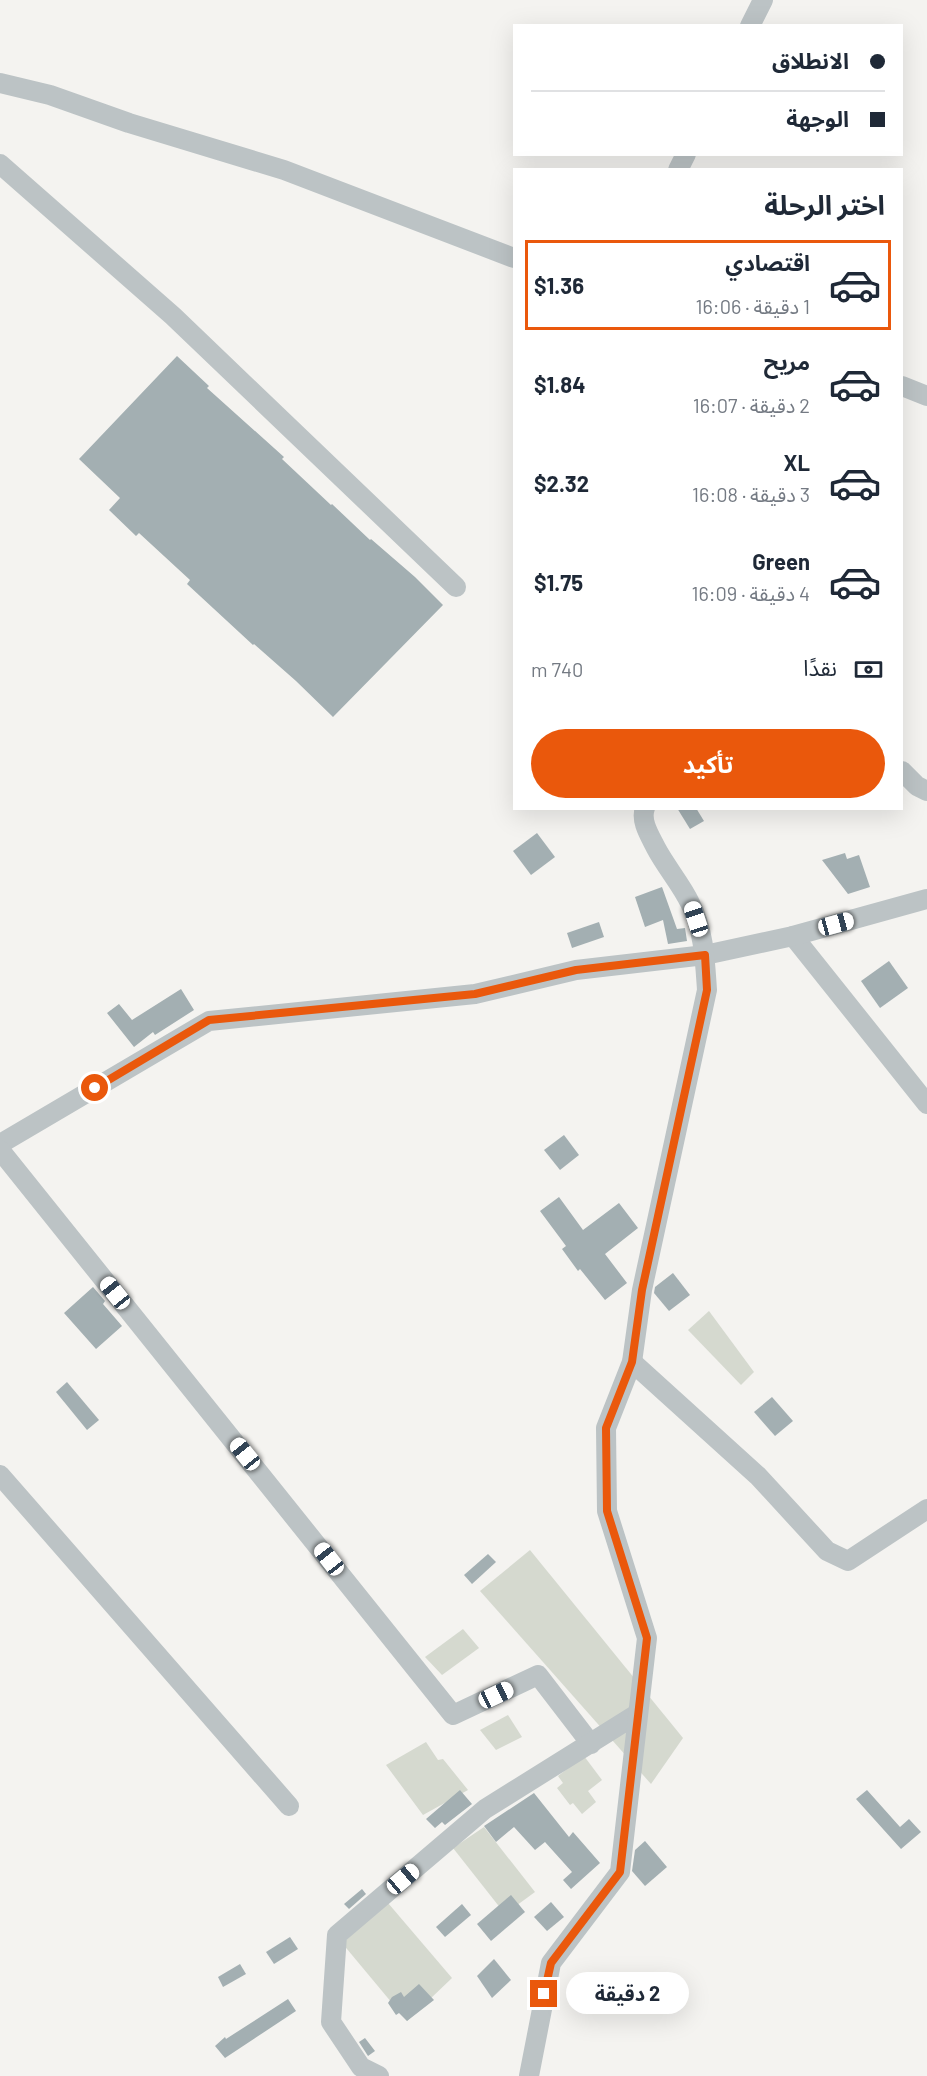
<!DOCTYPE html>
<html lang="ar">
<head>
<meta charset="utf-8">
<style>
  :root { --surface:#fff; --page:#f6f6f7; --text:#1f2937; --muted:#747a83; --line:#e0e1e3; --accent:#ea580c }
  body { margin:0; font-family:Barlow,"Noto Sans Arabic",sans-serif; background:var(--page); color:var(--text); direction:rtl; height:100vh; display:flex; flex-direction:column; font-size:22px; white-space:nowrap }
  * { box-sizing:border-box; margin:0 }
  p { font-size:20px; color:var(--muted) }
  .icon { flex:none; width:33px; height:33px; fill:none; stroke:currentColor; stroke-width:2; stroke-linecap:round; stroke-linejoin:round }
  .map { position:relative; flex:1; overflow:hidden; direction:ltr }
  .panel { position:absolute; left:513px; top:168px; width:390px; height:642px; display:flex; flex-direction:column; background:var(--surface); border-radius:0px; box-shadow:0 6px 24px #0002; direction:rtl }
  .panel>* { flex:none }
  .top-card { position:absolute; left:513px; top:24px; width:390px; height:132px; border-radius:0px; box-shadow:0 6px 24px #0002; direction:rtl; display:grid; align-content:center; height:132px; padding:0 18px; background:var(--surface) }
  .end { position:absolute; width:27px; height:27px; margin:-14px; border:8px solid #ea580c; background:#fff; box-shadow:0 0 0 3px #fff }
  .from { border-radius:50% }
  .bubble { position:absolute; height:42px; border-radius:21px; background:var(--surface); box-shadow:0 6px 24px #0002; font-size:20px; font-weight:700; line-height:42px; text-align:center; direction:rtl }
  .car { position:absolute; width:18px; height:36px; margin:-18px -9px; border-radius:8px; box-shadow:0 0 4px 2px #0007; background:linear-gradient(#fff 24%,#345 0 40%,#fff 0 76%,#345 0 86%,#fff 0) }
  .top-card b { display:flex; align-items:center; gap:21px; height:57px; font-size:22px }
  .top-card b+b { border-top:2px solid var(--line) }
  .top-card i { width:15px; height:15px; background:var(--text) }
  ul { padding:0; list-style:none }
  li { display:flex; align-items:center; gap:18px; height:90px; margin:0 12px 9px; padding:0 6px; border:3px solid transparent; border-radius:0px }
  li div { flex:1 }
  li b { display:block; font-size:22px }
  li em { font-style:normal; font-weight:700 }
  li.active { border-color:var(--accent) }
  li>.icon { width:54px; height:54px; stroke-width:1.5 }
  h2 { padding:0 18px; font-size:27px; line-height:72px }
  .pay { display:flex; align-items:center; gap:15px; height:66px; padding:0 18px; font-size:22px }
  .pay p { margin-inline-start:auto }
  .button { display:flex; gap:12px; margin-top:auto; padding:12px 18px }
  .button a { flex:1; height:69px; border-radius:36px; background:var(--accent); color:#fff; font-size:24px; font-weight:700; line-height:69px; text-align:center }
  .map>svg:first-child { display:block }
</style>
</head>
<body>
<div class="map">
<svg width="927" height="2076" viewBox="0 0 927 2076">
  <rect width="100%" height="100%" fill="#f4f3f0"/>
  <g fill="#d5d9cf">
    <path d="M709,1311L754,1372L741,1385L688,1330Z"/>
    <path d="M530,1550L683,1738L651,1784L480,1591Z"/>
    <path d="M463,1629L479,1648L442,1675L425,1657Z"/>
    <path d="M508,1715L522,1737L496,1750L480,1730Z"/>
    <path d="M426,1742L438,1760L443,1759L468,1790L423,1815L386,1765Z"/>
    <path d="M584,1756L602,1780L588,1791L596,1802L582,1814L573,1803L570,1805L557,1788L563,1783L558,1776Z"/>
    <path d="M484,1827L535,1892L505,1914L453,1848Z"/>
    <path d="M388,1903L452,1978L407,2021L342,1943Z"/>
  </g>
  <g fill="#a3afb2">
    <path d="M177,356L209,386L207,388L284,457L282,459L331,505L332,504L370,540L371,539L415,577L443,605L333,717L296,681L254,644L253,645L187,584L190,580L139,533L136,536L109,510L120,498L79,459Z"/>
    <path d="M677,808H696L704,821L690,829Z"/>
    <path d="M537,833L555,857L531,875L513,851Z"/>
    <path d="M845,853L847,859L859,855L870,887L848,894L822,860Z"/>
    <path d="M662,887L677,929L685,928L687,941L668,944L663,920L645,927L635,897Z"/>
    <path d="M599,922L604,937L572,948L567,933Z"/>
    <path d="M889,961L908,988L880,1008L861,981Z"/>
    <path d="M181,989L194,1010L155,1035L153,1032L134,1047L107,1013L119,1004L132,1020Z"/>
    <path d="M564,1135L579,1155L560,1170L544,1150Z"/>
    <path d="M559,1197L583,1230L619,1203L638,1228L605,1254L627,1283L605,1300L580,1269L578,1271L562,1249L566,1246L540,1211Z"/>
    <path d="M673,1273L690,1295L669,1311L654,1293L655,1287Z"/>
    <path d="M93,1287L105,1301L103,1304L122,1326L96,1349L64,1313Z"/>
    <path d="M67,1382L99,1420L87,1430L56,1392Z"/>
    <path d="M772,1397L793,1421L775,1436L754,1412Z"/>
    <path d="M488,1554L496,1562L472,1584L464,1575Z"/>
    <path d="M460,1790L472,1804L445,1825L442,1822L435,1828L426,1819Z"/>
    <path d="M867,1790L900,1827L909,1819L921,1832L901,1849L856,1799Z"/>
    <path d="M534,1793L569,1837L573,1832L600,1863L571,1889L563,1880L572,1872L545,1842L535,1850L514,1827L496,1842L484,1826Z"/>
    <path d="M645,1841L667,1867L645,1886L632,1871L635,1850Z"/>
    <path d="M362,1889L366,1894L349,1909L344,1904Z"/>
    <path d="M511,1895L525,1912L491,1941L477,1924Z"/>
    <path d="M551,1902L564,1917L547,1931L534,1917Z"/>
    <path d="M462,1904L471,1915L445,1937L436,1927Z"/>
    <path d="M290,1937L298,1949L274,1964L266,1952Z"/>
    <path d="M494,1959L511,1980L492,1998L477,1976Z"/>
    <path d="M240,1964L246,1974L223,1987L218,1977Z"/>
    <path d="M419,1984L434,2000L407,2021L399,2013L396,2015L388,2003L392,1997L401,1992L404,1997Z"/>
    <path d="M288,1999L296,2011L225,2058L215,2046L225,2037L226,2039Z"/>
    <path d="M365,2038L375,2051L368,2056L359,2042Z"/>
  </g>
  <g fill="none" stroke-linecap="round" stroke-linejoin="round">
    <g stroke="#bcc3c5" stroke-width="20">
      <path d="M750,26L763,0"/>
      <path d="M0,83L50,95L129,123L284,170L514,258"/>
      <path d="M0,164L173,316L456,587"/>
      <path d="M678,170L686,154"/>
      <path d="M902,386L927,396"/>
      <path d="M902,771L917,786L927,791"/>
      <path d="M793,936L927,1104"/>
      <path d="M0,1144L209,1021L475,994L576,970L705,955L793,936L927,899"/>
      <path d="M0,1150L453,1715L538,1675L591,1744"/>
      <path d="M632,1362L758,1476L827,1551L848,1561L927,1509"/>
      <path d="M0,1475L289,1806"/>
      <path d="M379,2076L361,2067L331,2022L337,1935L485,1809L637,1714"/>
      <path d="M529,2076L551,1963L620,1872L647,1638L607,1511L606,1428L632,1362L642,1290L707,990C705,961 704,930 690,903C681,884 666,867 656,848C650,836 640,821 645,808"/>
    </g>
  </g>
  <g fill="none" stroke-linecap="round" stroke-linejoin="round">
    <path stroke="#ea580c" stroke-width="8" d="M95,1088L209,1020L475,994L576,970L705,955L707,990L642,1290L632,1362L606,1428L607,1511L647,1638L620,1872L551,1963L544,1994"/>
  </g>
</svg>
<i class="end from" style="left:95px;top:1088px"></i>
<i class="end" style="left:544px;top:1994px"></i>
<div class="bubble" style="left:566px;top:1972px;width:123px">2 دقيقة</div>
<i class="car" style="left:696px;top:919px;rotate:342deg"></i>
<i class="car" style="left:836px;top:924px;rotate:75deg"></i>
<i class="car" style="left:115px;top:1293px;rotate:321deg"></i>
<i class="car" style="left:245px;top:1454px;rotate:321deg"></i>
<i class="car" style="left:329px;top:1559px;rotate:322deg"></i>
<i class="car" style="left:496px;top:1695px;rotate:65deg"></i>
<i class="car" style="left:403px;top:1879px;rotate:50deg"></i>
<div class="top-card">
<b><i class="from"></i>الانطلاق</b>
<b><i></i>الوجهة</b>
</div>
<section class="panel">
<h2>اختر الرحلة</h2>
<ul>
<li class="active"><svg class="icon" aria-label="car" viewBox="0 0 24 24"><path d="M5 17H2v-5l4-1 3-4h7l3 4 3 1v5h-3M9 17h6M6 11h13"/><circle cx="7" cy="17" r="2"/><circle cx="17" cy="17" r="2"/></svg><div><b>اقتصادي</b><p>1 دقيقة · 16:06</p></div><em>$1.36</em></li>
<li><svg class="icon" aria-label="car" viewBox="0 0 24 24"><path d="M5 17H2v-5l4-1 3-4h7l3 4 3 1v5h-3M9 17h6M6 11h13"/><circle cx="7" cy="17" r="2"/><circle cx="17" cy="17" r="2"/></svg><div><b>مريح</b><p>2 دقيقة · 16:07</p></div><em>$1.84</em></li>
<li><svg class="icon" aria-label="car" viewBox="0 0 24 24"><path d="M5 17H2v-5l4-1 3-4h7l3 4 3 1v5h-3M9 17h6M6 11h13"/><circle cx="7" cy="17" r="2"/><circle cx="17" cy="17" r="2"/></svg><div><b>XL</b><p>3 دقيقة · 16:08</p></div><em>$2.32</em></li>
<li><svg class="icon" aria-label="car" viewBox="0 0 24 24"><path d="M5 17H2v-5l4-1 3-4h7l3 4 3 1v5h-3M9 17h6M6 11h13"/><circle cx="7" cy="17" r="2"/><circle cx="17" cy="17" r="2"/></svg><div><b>Green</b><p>4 دقيقة · 16:09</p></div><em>$1.75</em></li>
</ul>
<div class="pay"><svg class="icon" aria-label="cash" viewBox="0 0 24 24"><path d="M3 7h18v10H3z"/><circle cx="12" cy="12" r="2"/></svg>نقدًا<p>740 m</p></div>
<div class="button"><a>تأكيد</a></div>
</section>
</div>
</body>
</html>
